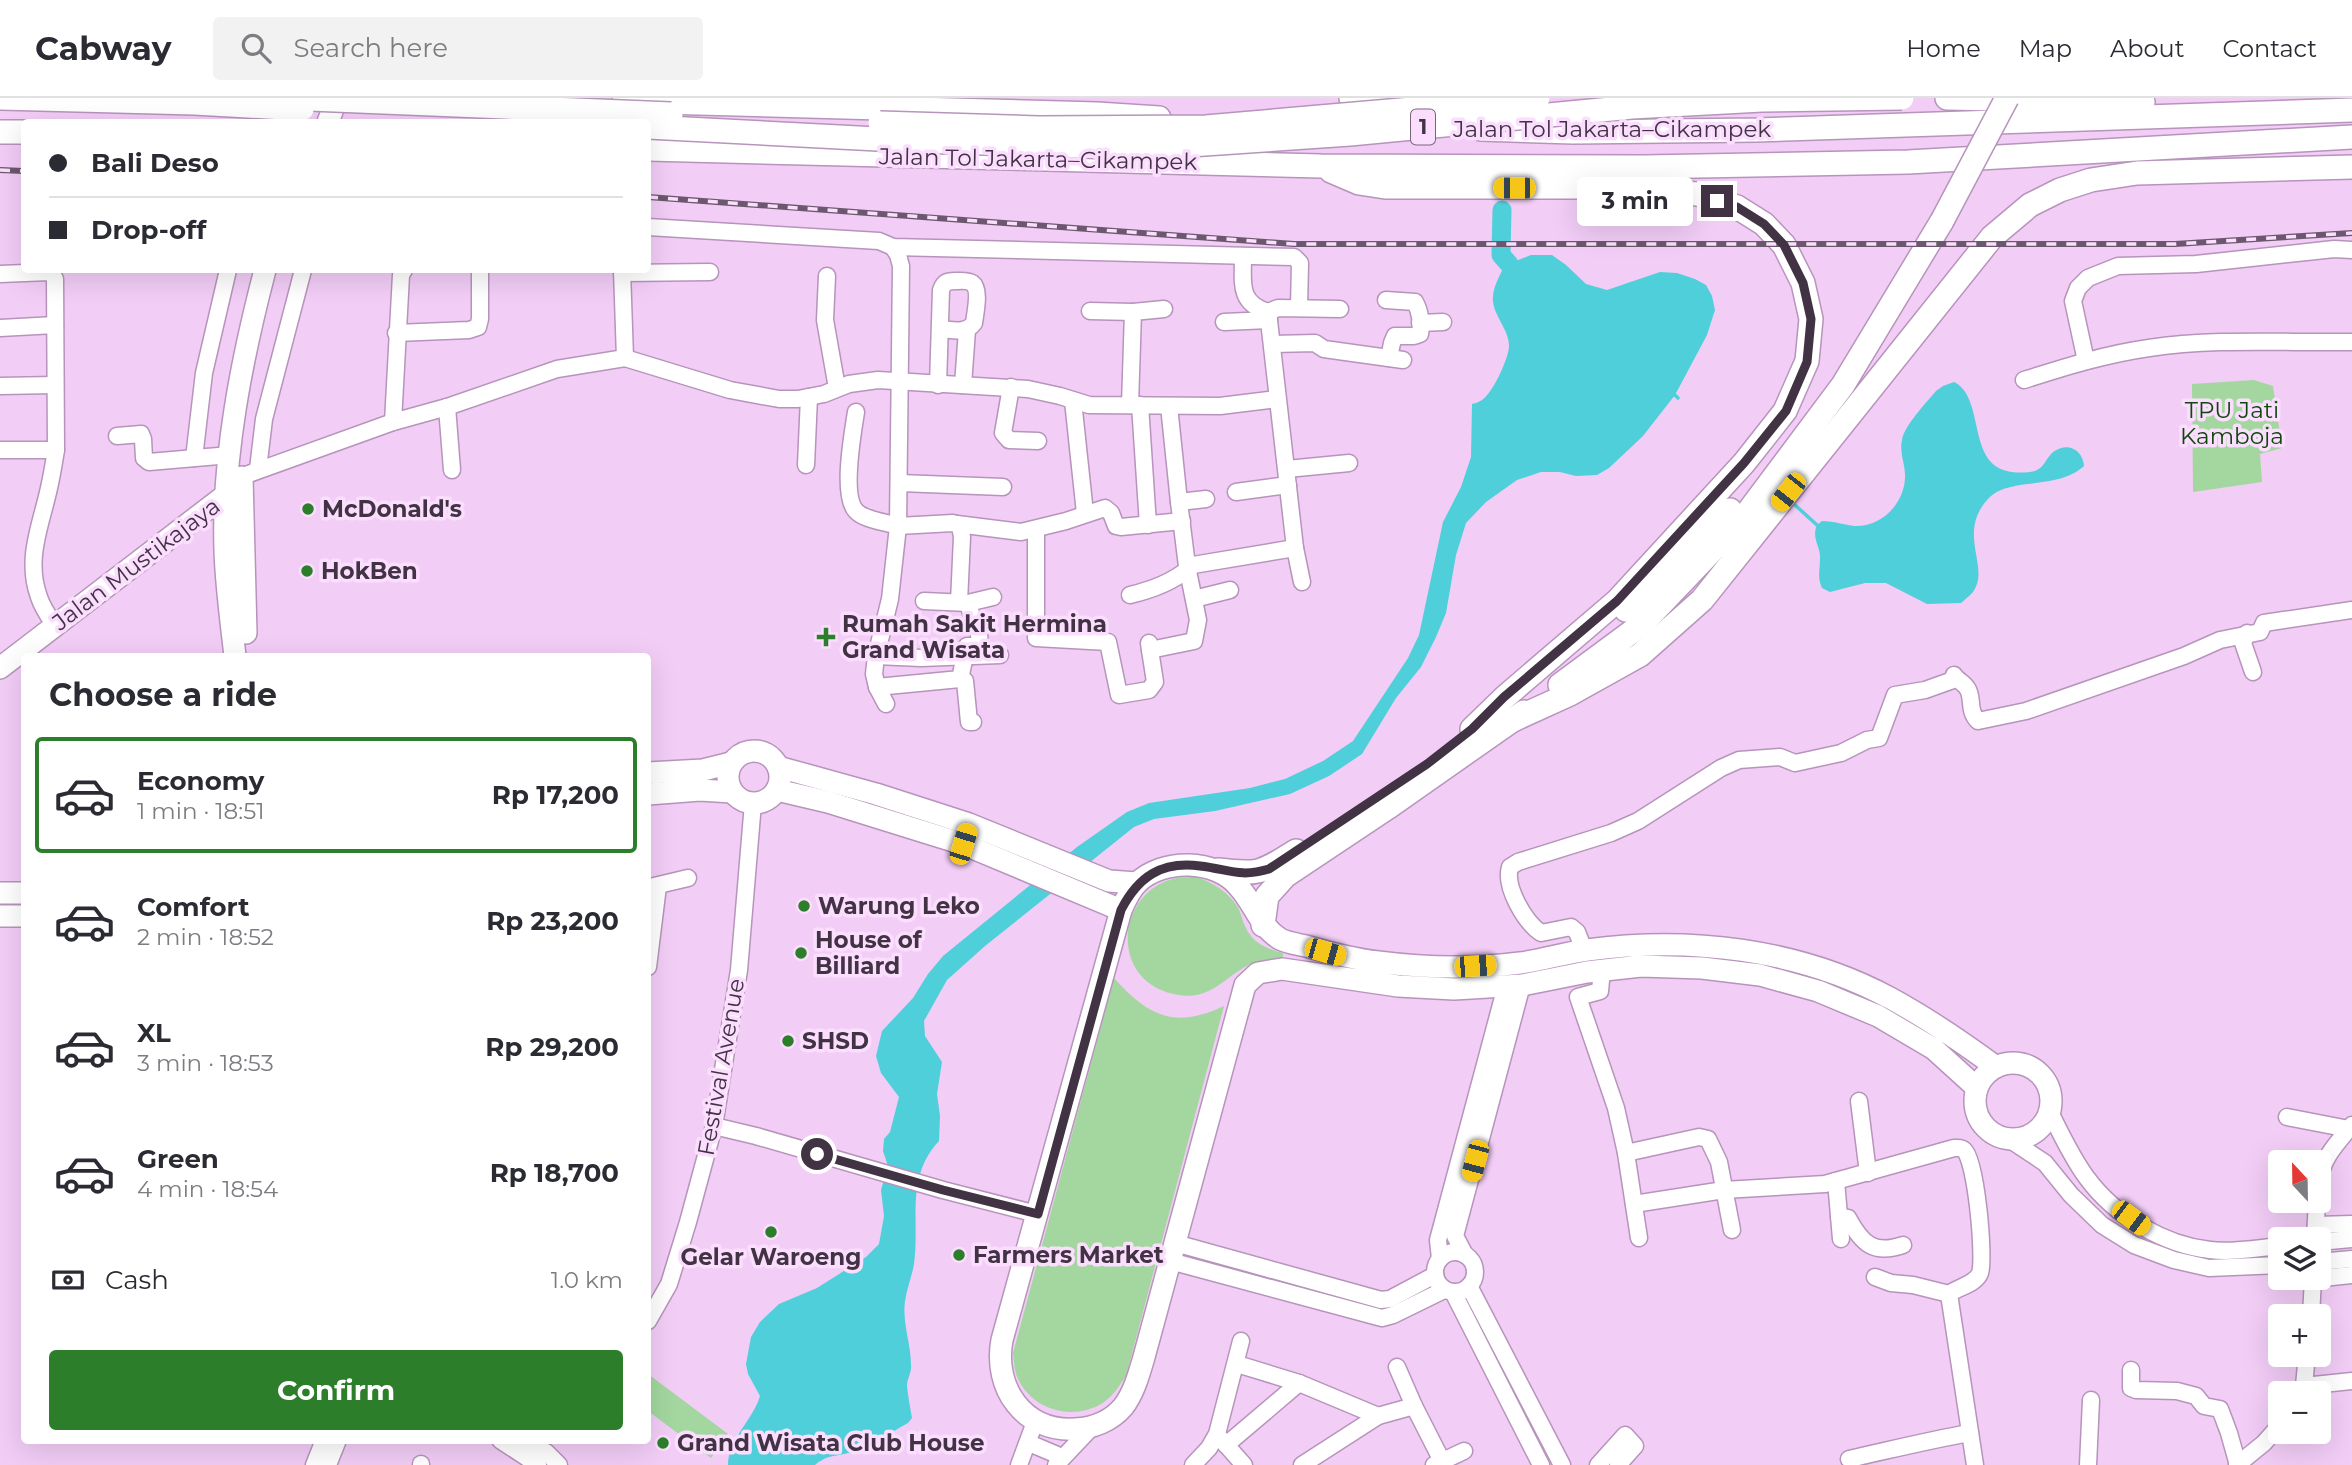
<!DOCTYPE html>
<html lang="en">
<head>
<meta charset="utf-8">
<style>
  :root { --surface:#fff; --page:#f2f2f3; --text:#2b2b33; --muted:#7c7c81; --line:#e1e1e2; --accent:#2c7e2a }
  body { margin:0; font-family:Montserrat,sans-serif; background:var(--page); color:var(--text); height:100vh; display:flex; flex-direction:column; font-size:26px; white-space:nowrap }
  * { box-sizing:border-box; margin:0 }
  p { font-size:23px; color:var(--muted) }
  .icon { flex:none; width:38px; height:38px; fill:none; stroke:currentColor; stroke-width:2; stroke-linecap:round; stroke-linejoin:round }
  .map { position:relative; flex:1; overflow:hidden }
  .sheet { position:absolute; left:21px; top:555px; width:630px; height:791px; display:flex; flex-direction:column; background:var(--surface); border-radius:7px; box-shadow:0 7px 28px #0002 }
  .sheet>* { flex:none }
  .top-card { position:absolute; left:21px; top:21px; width:630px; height:154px; border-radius:7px; box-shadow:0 7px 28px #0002; display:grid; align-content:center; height:154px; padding:0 28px; background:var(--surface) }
  .needle { width:46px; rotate:338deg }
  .tools { position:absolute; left:2268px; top:1052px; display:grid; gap:14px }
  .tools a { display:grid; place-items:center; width:63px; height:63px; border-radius:7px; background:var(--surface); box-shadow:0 7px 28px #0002; font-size:35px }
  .end { position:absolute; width:32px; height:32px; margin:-16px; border:9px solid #423344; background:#fff; box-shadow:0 0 0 4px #fff }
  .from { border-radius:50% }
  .bubble { position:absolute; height:49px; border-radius:7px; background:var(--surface); box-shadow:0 7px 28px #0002; font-size:23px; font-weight:700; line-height:49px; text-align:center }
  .car { position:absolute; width:21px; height:42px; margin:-21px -10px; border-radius:9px; box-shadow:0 0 5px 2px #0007; background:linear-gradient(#f5c518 24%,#345 0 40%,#f5c518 0 76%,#345 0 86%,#f5c518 0) }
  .top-card b { display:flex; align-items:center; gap:24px; height:66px; font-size:26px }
  .top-card b+b { border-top:2px solid var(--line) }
  .top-card i { width:18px; height:18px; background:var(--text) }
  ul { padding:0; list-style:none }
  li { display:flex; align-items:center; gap:21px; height:116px; margin:0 14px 10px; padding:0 14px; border:4px solid transparent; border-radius:7px }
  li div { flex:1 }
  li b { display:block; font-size:26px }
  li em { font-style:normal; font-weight:700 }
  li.selected { border-color:var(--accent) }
  li>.icon { width:63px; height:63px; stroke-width:1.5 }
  h2 { padding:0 28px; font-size:32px; line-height:84px }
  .pay { display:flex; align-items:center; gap:18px; height:77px; padding:0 28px; font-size:26px }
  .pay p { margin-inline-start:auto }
  .cta { display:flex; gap:14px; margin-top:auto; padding:14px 28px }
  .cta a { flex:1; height:80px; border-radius:7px; background:var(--accent); color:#fff; font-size:28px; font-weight:700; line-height:80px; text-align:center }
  header { display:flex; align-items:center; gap:42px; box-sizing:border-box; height:98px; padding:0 35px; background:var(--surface); border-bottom:2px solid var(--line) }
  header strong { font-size:33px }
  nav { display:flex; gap:38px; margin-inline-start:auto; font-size:24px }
  .search { width:490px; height:63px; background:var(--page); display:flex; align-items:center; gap:18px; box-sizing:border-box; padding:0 24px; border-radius:7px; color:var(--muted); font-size:26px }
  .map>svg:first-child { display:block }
</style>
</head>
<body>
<header>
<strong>Cabway</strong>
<div class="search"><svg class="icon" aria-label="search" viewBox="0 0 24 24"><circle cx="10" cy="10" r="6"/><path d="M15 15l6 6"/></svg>Search here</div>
<nav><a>Home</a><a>Map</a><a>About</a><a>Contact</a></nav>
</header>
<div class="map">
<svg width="2352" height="1367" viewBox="0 0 2352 1367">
  <rect width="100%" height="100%" fill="#f2cdf6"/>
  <g fill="#a3d79f">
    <path d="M2254,282L2273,288L2282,350L2260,356L2262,384L2193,394L2192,286Z"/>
    <path d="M1198,779C1214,786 1227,793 1237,808C1241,814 1242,822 1245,828C1252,845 1267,851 1283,855V862C1273,862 1261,862 1251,866C1225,877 1214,902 1179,897C1107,886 1115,792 1177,780C1183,779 1191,779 1198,779Z"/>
    <path d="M1114,880C1149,919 1175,931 1224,908L1126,1278C1119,1288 1113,1299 1101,1306C1070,1324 1028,1310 1016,1276C1014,1270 1014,1262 1013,1255Z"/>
    <path d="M648,1276L728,1336L711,1360L648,1313Z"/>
  </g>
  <g fill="#4fcfd9">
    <path d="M1531,157H1552L1566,167L1586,186L1607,192L1660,174L1677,175L1695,181L1706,187L1712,198L1715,212L1707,237L1675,297L1643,338L1609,370L1597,377L1576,378L1560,374H1541L1517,382L1486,404L1466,425L1456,457L1446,515L1436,539L1421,569L1396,600L1362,656L1329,678L1290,696L1215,713L1154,721L1134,729L985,848L947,882L924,923L925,938L942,964L937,996L940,1018L939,1043C905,1079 920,1122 914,1166C912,1178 907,1190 905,1203C902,1225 911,1245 911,1267C912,1274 907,1280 907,1288C908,1298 910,1309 912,1320L908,1325C890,1335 871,1348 852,1354C836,1359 828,1356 815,1367H728C728,1341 753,1322 760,1298L748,1276L746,1266L751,1239L760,1224L779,1206L817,1190L866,1159L879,1146L884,1118L881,1092L888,1068L883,1053L884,1041L890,1034L899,999L881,975L876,958L882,933L913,900L928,876L943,858L1077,749L1127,714L1149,705L1250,690L1285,681L1323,663L1353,643L1408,560L1419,537L1443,424L1461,389L1471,359L1472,306C1476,305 1479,304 1482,302C1492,296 1508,262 1509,249C1510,231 1491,216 1493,198C1494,187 1500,177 1505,167Z"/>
    <path d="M1954,284C1985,299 1967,364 2007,373C2014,375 2028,375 2035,373C2045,369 2046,360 2053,354C2068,343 2083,352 2084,368C2057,393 2008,378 1988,401C1956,436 1991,469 1973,494C1970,498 1965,501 1961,505L1927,506L1886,485H1865L1830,494L1822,490C1817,479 1820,473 1820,461C1821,448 1811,441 1817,427L1822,423C1834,423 1844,427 1855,428C1881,429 1904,406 1905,380C1906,368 1899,355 1902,342C1904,328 1926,305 1936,293L1943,288Z"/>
  </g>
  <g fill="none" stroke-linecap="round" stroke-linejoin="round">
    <g stroke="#4fcfd9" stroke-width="3.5">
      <path d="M1675,297L1678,300"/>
      <path d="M1795,407L1817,427"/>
    </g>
    <path stroke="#4fcfd9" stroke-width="19" d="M1502,112L1501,157L1509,166"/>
    <defs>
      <g id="minor">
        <path d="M648,129L879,143L893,149L1294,159L1300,165L1299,209"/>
        <path d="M893,149L898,157L901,168L898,428L953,425L960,428L962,439L959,504"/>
        <path d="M1243,158C1243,185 1238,205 1268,214L1278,210L1340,211"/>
        <path d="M622,172L625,260"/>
        <path d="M622,175L710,174"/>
        <path d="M0,176L49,174L52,175L55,181L56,352"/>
        <path d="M827,178L825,222L837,290"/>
        <path d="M1386,202L1415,204C1420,213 1422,226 1420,236L1414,238H1395L1392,245L1389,260"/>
        <path d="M1090,213L1133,214"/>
        <path d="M1268,214L1295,450L1302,484"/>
        <path d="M1224,224L1269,222"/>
        <path d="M1420,225L1443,224"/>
        <path d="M0,230L55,227"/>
        <path d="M396,235L469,232L478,229L480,221V172"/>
        <path d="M1273,246L1315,245L1324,251L1403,262"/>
        <path d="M2086,263L2073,203L2078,190L2088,180L2118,168L2196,166L2334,151L2352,152"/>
        <path d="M2024,282C2065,269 2106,256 2149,250C2215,240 2285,245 2352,244"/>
        <path d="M938,287L941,192C944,184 947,183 955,183C959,183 968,182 972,185C981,191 975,216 974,225C966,236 953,232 941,231"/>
        <path d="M963,287L967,232"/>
        <path d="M0,288L55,287"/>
        <path d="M1011,289L1003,335L1009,342L1038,343"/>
        <path d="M1073,303L1085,415"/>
        <path d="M1130,307L1133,214L1164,211"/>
        <path d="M1140,307L1148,427"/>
        <path d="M447,309L452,372"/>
        <path d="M856,314C853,334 841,397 856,413C864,422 886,424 898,428L890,501L876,558L874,576L877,589L886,606"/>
        <path d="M393,324L401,177L404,172"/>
        <path d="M117,338L141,336L143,341L144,360L149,364L230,357"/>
        <path d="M0,352H56C54,364 52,377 49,390C41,427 25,461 39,499C42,509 49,519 55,528"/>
        <path d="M194,360L204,275L228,172"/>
        <path d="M806,367L809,299"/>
        <path d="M258,371L264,321L303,172"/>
        <path d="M1287,371L1349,365"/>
        <path d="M232,382L393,324L447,309L557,271L625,260L730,292L779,301H798L824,296L849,286L878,282L1028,291L1060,298L1089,307L1220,308L1277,301"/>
        <path d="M900,385L1003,389"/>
        <path d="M1236,394L1288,387"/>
        <path d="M1179,404L1206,401"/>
        <path d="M957,426L1021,434L1066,423L1105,410L1111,415L1116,428L1121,429L1182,423"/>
        <path d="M1036,431V540L1108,544L1119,597L1149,592L1155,584L1150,552"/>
        <path d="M1187,468L1295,450"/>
        <path d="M1130,497C1151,492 1171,485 1188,471"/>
        <path d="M1194,501L1230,492"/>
        <path d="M924,503L968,505L993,499"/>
        <path d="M2247,535L2243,545L2253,574"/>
        <path d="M1149,545L1150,552L1194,543L1198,522L1187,468L1179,404L1169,308"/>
        <path d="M876,558L921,560L1000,557"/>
        <path d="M960,581L965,583L969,624H973"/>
        <path d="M877,589L960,581L967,548H980L978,525L973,522L968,505"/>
        <path d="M650,789L688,780"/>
        <path d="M1584,852L1577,834L1571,829L1541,835C1525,824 1504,789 1510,769L1518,764L1611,735L1638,723L1721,670L1739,662L1780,659L1795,665L1841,655L1867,642L1879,640L1895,597L1925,592L1953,582L1954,577C1957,582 1964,585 1967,590C1974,599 1967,612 1978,623L2026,613L2184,558L2220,542L2260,534L2264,525L2352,512"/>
        <path d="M648,869L658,788"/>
        <path d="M1602,872L1600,893L1578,899L1616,1010L1626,1055L1639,1140"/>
        <path d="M1859,1003L1868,1075"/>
        <path d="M2050,1014C2061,1036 2072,1060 2087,1080C2115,1118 2164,1147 2210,1152C2232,1155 2258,1150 2280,1148"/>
        <path d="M2287,1019L2349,1031"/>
        <path d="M714,1028L756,1038L943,1092L1037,1116"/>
        <path d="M2009,1041L2045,1065L2071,1097L2102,1127L2134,1147L2174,1162L2209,1170L2280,1167"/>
        <path d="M1626,1055L1699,1039L1708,1041L1719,1064L1732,1132"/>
        <path d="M1836,1083L1841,1141"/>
        <path d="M2319,1084C2322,1060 2337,1045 2352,1027"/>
        <path d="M1634,1106L1724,1092L1825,1086L1954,1050C1958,1050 1961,1049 1964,1052C1976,1061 1985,1160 1980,1175C1976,1186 1958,1189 1949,1196L1975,1367"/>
        <path d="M1839,1119L1848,1120C1862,1146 1874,1157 1903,1147"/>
        <path d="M2316,1127L2352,1126"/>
        <path d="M2315,1141L2317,1102"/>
        <path d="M2319,1144L2352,1141"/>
        <path d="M1175,1145L1381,1202L1390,1201L1435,1177"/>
        <circle cx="1455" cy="1174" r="20"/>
        <path d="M1465,1157L1455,1138L1522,887"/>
        <path d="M1440,1161L1438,1142L1506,888"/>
        <path d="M1170,1163L1382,1220L1393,1217L1444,1192"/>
        <path d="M2319,1164L2352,1161"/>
        <path d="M1875,1179L1891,1185L1913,1187L1949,1196"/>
        <path d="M2313,1181L2352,1177"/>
        <path d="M1469,1188L1562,1367"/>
        <path d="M1453,1194L1541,1367"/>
        <path d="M2311,1218L2313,1180"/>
        <path d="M648,1223L669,1186L688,1124L714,1028L739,872L753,705"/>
        <path d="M1237,1266L1299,1285L1378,1318"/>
        <path d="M1397,1269L1414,1308L1442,1363"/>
        <path d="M2131,1272V1290L2136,1292L2177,1293L2196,1298L2204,1308L2220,1311L2229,1335L2238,1367"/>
        <path d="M2304,1288L2352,1283"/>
        <path d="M2302,1295L2304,1288L2307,1256"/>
        <path d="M1220,1340L1244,1367"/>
        <path d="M500,1342L538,1367"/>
        <path d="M526,1342L546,1354L559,1367"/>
        <path d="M1029,1345L1062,1359"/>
        <path d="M1226,1347L1299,1285"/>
        <path d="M1849,1361C1890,1352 1929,1342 1970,1335"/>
        <path d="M314,1367L324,1342"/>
        <path d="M328,1367L338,1342"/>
        <path d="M421,1367V1366"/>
        <path d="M1019,1367L1035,1324"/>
        <path d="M1056,1367L1091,1330"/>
        <path d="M1193,1367L1209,1350L1217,1336L1241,1243"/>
        <path d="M1302,1367L1378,1318L1414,1308"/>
        <path d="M1434,1367L1464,1353"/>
        <path d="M1598,1367L1625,1337L1635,1348L1618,1367"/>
        <path d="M2088,1367L2091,1302"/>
        <path d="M2237,1367L2264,1345L2280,1327"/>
      </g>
      <g id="major">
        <path d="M328,24L337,0"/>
        <path d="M242,379L246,535"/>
        <path d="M235,558C231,523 226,487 225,452C222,359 242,260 265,172"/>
        <path d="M0,570L227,396L236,392"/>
        <circle cx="754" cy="679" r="26"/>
        <path d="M778,669L876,696L969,726L1109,783L1137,785"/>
        <path d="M648,675L703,672L731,665"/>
        <path d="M777,692L828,704L963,746L1121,812"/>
        <path d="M648,696L700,692L732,694"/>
        <path d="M0,795H24"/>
        <path d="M0,818H24"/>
        <circle cx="2013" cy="1003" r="38"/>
        <path d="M1977,990L1934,951L1878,918L1818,893L1760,877L1702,870L1641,868L1587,874L1522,887L1454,891L1398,888L1282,871L1258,875L1245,887L1144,1259C1139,1276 1134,1295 1123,1309C1111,1323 1093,1330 1075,1331C1024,1334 993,1290 1002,1242L1121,812C1125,803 1130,792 1137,785C1163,760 1215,761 1238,788C1254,805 1259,828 1280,841C1288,845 1297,846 1306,848C1330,855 1353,861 1378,864C1425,870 1473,871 1520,865C1543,862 1565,855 1587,852C1689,838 1799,851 1890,900C1927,920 1962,944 1996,969"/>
      </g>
      <g id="highway">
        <path d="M1351,0L1432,1"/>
        <path d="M1947,0L2143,4"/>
        <path d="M624,3L1097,16L1159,20"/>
        <path d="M1481,31L1573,34L1756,32L2352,12"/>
        <path d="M0,34H24"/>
        <path d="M648,51L1321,68L1645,69L1908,64L2352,39"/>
        <path d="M1331,73L1359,85L1385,89H1580L1698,96L1737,109L1764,126L1784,147L1803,185L1811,221L1807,263L1785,313L1744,365L1617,503L1505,599L1472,631"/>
        <path d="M1626,512L1730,412"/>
        <path d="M1560,587L1641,527L1745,418L1843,287L1942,123"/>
        <path d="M1513,622L1570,596L1640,557L1702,502L1992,139L2030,107L2060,92L2091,82L2137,75L2352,69"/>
        <path d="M1218,772C1259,777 1261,775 1296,753"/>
        <path d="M1263,827L1267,798L1285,778L1387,710L1524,614"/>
      </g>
    </defs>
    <use href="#minor" stroke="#b794bb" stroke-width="19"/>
    <use href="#major" stroke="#b794bb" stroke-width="24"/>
    <use href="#highway" stroke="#b794bb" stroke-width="26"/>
    <use href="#minor" stroke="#fff" stroke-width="16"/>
    <use href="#major" stroke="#fff" stroke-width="21"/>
    <use href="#highway" stroke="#fff" stroke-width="23"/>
    <defs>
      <g id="rail">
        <path d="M0,72L24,73"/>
        <path d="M648,99L1294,146H2175L2352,135"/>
      </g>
    </defs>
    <use href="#rail" stroke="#6c586e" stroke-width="6"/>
    <use href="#rail" stroke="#fbddfe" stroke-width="3.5" stroke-dasharray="10" stroke-linecap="butt"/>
    <defs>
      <g id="highway-bridge">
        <path d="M0,0L194,5L302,11"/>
        <path d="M286,0L671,16"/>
        <path d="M880,25L1039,30L1206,29L1538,0"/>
        <path d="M648,29L916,43L1146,50L1350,36L1632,9L1762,2L1902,0"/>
        <path d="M1942,123L2007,0"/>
      </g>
    </defs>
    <use href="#highway-bridge" stroke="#b794bb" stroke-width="26" stroke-linecap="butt"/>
    <use href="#highway-bridge" stroke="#fff" stroke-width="23"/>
  </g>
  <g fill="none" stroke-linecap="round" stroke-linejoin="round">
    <path stroke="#423344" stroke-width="9" d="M817,1056L943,1092L1038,1116L1121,812C1138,779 1161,763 1200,768C1228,771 1239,780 1269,771L1427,666L1472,631L1504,599L1617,503L1744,365L1786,313L1807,264L1811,221L1803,185L1784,147L1764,126L1737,109L1717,103"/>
  </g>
  <g fill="#2c7e2a" stroke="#fbddfe" stroke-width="2.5">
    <circle cx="308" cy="411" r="7"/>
    <circle cx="307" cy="473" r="7"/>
    <path d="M822.5 528.5h7v7h7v7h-7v7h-7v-7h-7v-7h7z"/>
    <circle cx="804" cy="808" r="7"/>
    <circle cx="801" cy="855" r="7"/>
    <circle cx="788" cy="943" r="7"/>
    <circle cx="771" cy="1134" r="7"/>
    <circle cx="959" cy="1157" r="7"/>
    <circle cx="663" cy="1345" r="7"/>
  </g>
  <g text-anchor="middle" stroke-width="7" stroke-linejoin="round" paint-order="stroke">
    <rect fill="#fbddfe" stroke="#7a667c" stroke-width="2" x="1411" y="11.5" width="24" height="35" rx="5"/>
    <g font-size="21" font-weight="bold" fill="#423344">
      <text x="1423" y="36">1</text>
    </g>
    <g font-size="23" fill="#423344" stroke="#fbddfe">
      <text x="1612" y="39">Jalan Tol Jakarta–Cikampek</text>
      <text transform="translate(1038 61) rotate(1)" y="8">Jalan Tol Jakarta–Cikampek</text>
      <text transform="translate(136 466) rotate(-37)" y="8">Jalan Mustikajaya</text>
      <text transform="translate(721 969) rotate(-80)" y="8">Festival Avenue</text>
    </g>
    <g font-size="23" fill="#0f460e" stroke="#fbddfe">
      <text x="2232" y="320">TPU Jati<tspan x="2232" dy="26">Kamboja</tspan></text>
    </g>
    <g font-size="23" font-weight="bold" fill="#423344" stroke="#fbddfe" text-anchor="start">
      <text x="322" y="419">McDonald's</text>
      <text x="321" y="481">HokBen</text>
      <text x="842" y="534">Rumah Sakit Hermina<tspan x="842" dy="26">Grand Wisata</tspan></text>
      <text x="818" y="816">Warung Leko</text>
      <text x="815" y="850">House of<tspan x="815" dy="26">Billiard</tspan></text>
      <text x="802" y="951">SHSD</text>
      <text x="973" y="1165">Farmers Market</text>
      <text x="771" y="1167" text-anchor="middle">Gelar Waroeng</text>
      <text x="677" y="1353">Grand Wisata Club House</text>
    </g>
  </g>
</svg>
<div class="tools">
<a><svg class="needle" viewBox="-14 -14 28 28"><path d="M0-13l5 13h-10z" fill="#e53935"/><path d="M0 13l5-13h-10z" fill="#7c7c81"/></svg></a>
<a><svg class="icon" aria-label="layers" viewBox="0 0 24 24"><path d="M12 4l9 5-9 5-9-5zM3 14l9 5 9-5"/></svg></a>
<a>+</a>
<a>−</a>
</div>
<i class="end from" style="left:817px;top:1056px"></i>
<i class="end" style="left:1717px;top:103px"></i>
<div class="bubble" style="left:1577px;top:79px;width:116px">3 min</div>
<i class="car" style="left:1514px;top:90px;rotate:270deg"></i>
<i class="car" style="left:1788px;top:394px;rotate:218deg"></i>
<i class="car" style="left:963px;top:746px;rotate:17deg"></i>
<i class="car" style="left:1325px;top:854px;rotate:106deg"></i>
<i class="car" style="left:1475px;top:868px;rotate:86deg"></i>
<i class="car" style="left:1475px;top:1063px;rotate:195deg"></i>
<i class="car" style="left:2131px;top:1120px;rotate:127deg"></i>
<div class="top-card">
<b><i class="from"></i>Bali Deso</b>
<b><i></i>Drop-off</b>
</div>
<section class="sheet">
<h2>Choose a ride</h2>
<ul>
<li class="selected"><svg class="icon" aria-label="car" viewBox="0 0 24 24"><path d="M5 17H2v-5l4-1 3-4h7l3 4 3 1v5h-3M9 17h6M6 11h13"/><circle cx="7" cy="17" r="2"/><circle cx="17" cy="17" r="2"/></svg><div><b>Economy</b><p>1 min · 18:51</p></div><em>Rp 17,200</em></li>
<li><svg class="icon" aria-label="car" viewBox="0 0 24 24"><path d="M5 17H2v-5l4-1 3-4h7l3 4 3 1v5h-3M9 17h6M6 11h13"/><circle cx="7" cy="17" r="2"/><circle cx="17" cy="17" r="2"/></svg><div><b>Comfort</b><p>2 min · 18:52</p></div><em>Rp 23,200</em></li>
<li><svg class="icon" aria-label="car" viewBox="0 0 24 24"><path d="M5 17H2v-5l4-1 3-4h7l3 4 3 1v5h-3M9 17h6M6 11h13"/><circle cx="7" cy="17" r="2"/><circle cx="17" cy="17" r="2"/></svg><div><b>XL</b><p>3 min · 18:53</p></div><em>Rp 29,200</em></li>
<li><svg class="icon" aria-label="car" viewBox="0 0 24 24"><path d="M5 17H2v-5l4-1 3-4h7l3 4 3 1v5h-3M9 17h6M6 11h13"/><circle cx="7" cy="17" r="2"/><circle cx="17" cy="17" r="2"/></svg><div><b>Green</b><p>4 min · 18:54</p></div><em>Rp 18,700</em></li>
</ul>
<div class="pay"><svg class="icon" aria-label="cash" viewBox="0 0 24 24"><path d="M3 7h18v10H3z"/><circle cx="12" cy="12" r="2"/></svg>Cash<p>1.0 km</p></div>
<div class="cta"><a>Confirm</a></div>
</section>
</div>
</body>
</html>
